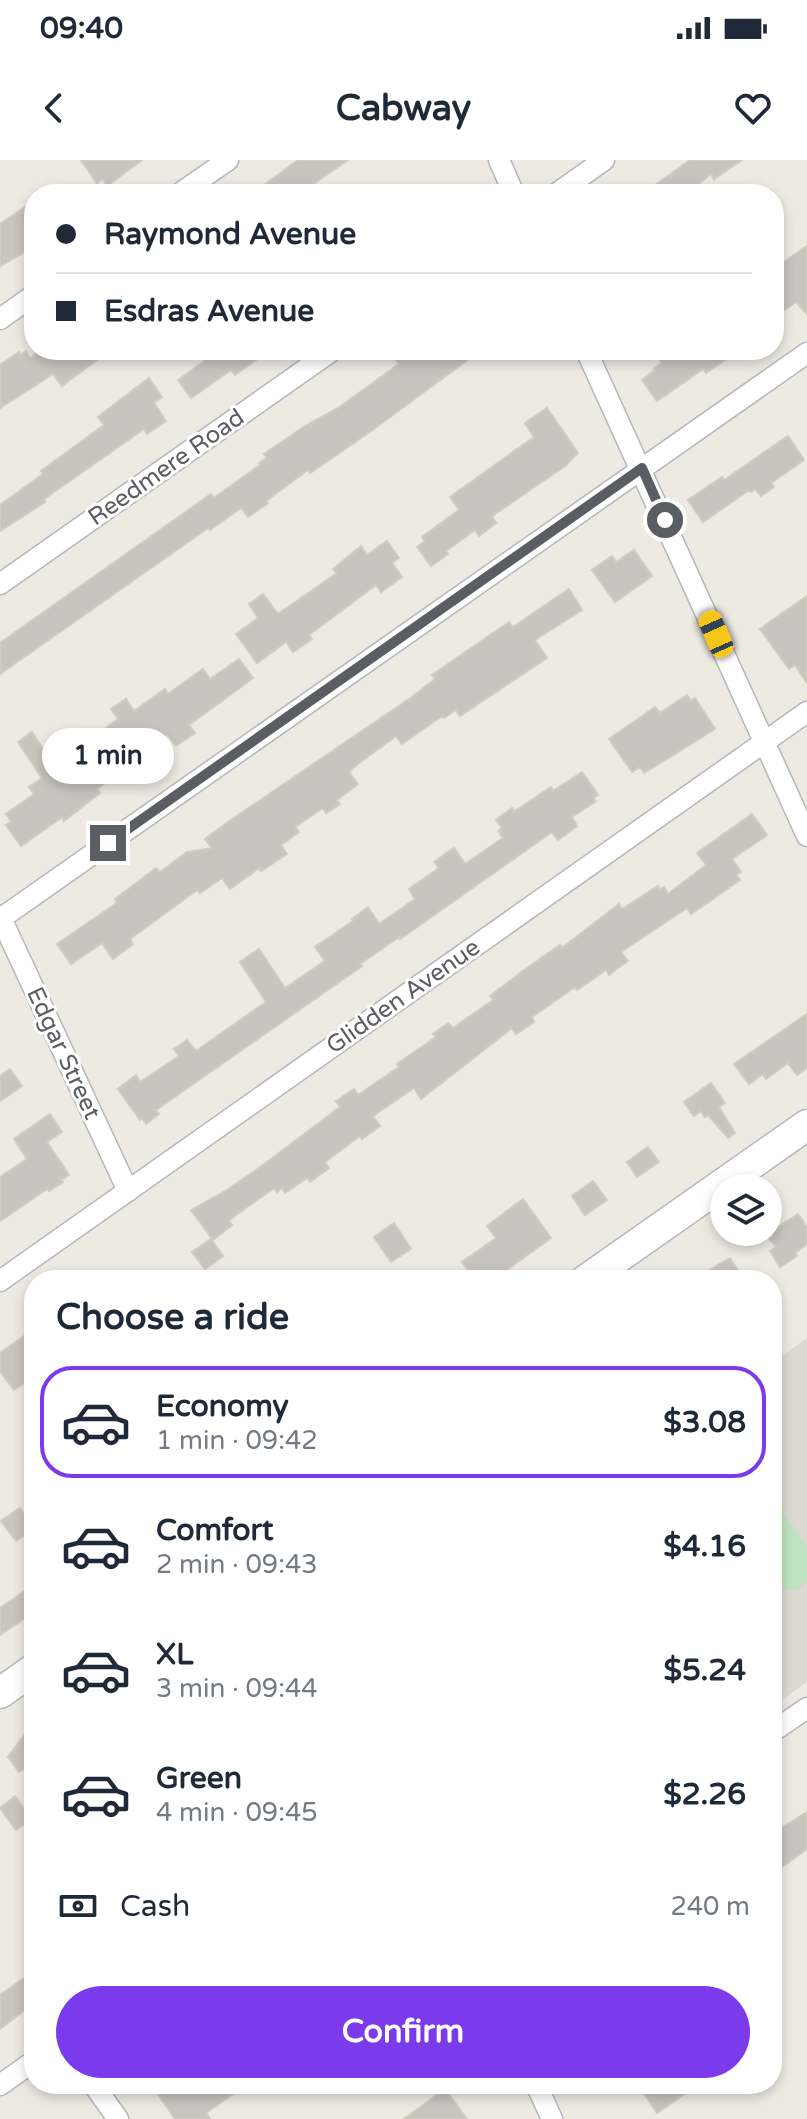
<!DOCTYPE html>
<html lang="en">
<head>
<meta charset="utf-8">
<style>
  :root { --surface:#fff; --page:#f2f2f3; --text:#1f2937; --muted:#747a83; --line:#e0e1e3; --accent:#7c3aed }
  body { margin:0; font-family:"Varela Round",sans-serif; background:var(--page); color:var(--text); height:100vh; display:flex; flex-direction:column; font-size:30px; white-space:nowrap }
  * { box-sizing:border-box; margin:0 }
  p { font-size:26px; color:var(--muted) }
  .icon { flex:none; width:44px; height:44px; fill:none; stroke:currentColor; stroke-width:2; stroke-linecap:round; stroke-linejoin:round }
  .map { position:relative; flex:1; overflow:hidden }
  .side { position:absolute; left:24px; top:1110px; width:758px; height:824px; display:flex; flex-direction:column; background:var(--surface); border-radius:32px; box-shadow:0 4px 12px #0003 }
  .side>* { flex:none }
  .hud { position:absolute; left:24px; top:24px; width:760px; height:176px; border-radius:32px; box-shadow:0 4px 12px #0003; display:grid; align-content:center; height:176px; padding:0 32px; background:var(--surface) }
  .tools { position:absolute; left:710px; top:1014px; display:grid; gap:16px }
  .tools a { display:grid; place-items:center; width:72px; height:72px; border-radius:50%; background:var(--surface); box-shadow:0 4px 12px #0003; font-size:40px }
  .end { position:absolute; width:36px; height:36px; margin:-18px; border:10px solid #5a5d61; background:#fff; box-shadow:0 0 0 4px #fff }
  .from { border-radius:50% }
  .bubble { position:absolute; height:56px; border-radius:28px; background:var(--surface); box-shadow:0 4px 12px #0003; font-size:26px; font-weight:700; line-height:56px; text-align:center }
  .car { position:absolute; width:24px; height:48px; margin:-24px -12px; border-radius:10px; box-shadow:0 0 6px 2px #0007; background:linear-gradient(#f5c518 24%,#345 0 40%,#f5c518 0 76%,#345 0 86%,#f5c518 0) }
  .hud b { display:flex; align-items:center; gap:28px; height:76px; font-size:30px }
  .hud b+b { border-top:2px solid var(--line) }
  .hud i { width:20px; height:20px; background:var(--text) }
  ul { padding:0; list-style:none }
  li { display:flex; align-items:center; gap:24px; height:112px; margin:0 16px 12px; padding:0 16px; border:4px solid transparent; border-radius:32px }
  li div { flex:1 }
  li b { display:block; font-size:30px }
  li em { font-style:normal; font-weight:700 }
  li.selected { border-color:var(--accent) }
  li>.icon { width:72px; height:72px; stroke-width:1.5 }
  h2 { padding:0 32px; font-size:36px; line-height:96px }
  .pay { display:flex; align-items:center; gap:20px; height:88px; padding:0 32px; font-size:30px }
  .pay p { margin-inline-start:auto }
  .primary-button { display:flex; gap:16px; margin-top:auto; padding:16px 32px }
  .primary-button a { flex:1; height:92px; border-radius:48px; background:var(--accent); color:#fff; font-size:32px; font-weight:700; line-height:92px; text-align:center }
  .status { display:flex; justify-content:space-between; align-items:center; height:56px; padding:0 40px; background:var(--surface); direction:ltr }
  .status svg { height:22px; fill:currentColor }
  header { display:flex; justify-content:space-between; align-items:center; height:104px; padding:0 32px; background:var(--surface); font-size:36px; font-weight:700 }
  .map>svg:first-child { display:block }
</style>
</head>
<body>
<div class="status"><b>09:40</b><svg viewBox="0 0 49 12"><path d="M0 12V9h3v3zM5 12V6h3v6zM10 12V3h3v9zM15 12V0h3v12zM26 1h20v11H26zM47 4h2v5h-2z"/></svg></div>
<header><svg class="icon" aria-label="back" viewBox="0 0 24 24"><path d="M15 5l-7 7 7 7"/></svg>Cabway<svg class="icon" aria-label="heart" viewBox="0 0 24 24"><path d="M12 20l-8-8c-3-5 5-10 8-4 3-6 11-1 8 4z"/></svg></header>
<div class="map">
<svg width="807" height="1959" viewBox="0 0 807 1959">
  <rect width="100%" height="100%" fill="#eceae1"/>
  <path fill="#dcd9d0" d="M807,1178V1522L772,1547V1203Z"/>
  <path fill="#bfe3c0" d="M781,1350L807,1386V1422L797,1430L779,1428L772,1416V1353Z"/>
  <g fill="#c8c4be" stroke="#d0ccc0" stroke-width="2">
    <path d="M81,0H142L107,26L103,19L97,23Z"/>
    <path d="M298,0H348L312,25L314,28L305,34H252Z"/>
    <path d="M690,0H742L714,19L711,14L685,34H643Z"/>
    <path d="M34,41V87L0,106V64Z"/>
    <path d="M807,86V154L796,142L774,157V109Z"/>
    <path d="M42,190H110L62,226L53,214L0,248V205L19,192L21,195L26,191L30,198Z"/>
    <path d="M220,190H270L235,215L231,210L191,238L178,220Z"/>
    <path d="M406,190H481L367,274L310,313L308,310L266,341L268,343L248,357L241,348L210,370L208,368L0,514V483L211,334L214,338L260,305L259,303L267,298L264,294L305,266L338,248L399,204L394,198Z"/>
    <path d="M674,190H718L725,200L706,213L703,209L657,241L642,220L655,210L654,208L662,203L660,200Z"/>
    <path d="M149,218L162,237L154,243L166,261L147,274L144,269L44,339L45,342L0,371V345L43,314L41,311L104,265L98,257Z"/>
    <path d="M547,248L578,293L565,306L492,356L496,363L479,376L475,370L446,391L448,394L431,406L417,387L425,381L422,377L459,350L450,337L534,277L525,263Z"/>
    <path d="M788,276L804,300L771,323L774,327L761,336L755,329L751,332L749,330L703,362L688,340L722,317L724,320Z"/>
    <path d="M387,381L399,398L392,403L402,417L381,432L376,425L309,475L312,479L293,492L286,482L257,503L236,474L258,458L249,444L263,434L278,454L337,413L333,409L361,386L367,395Z"/>
    <path d="M634,390L652,416L615,442L592,410L612,396L616,402Z"/>
    <path d="M569,429L582,450L535,480L547,498L460,556L456,550L444,558L442,556L402,584L396,576L358,604L349,612L358,624L337,640L340,644L326,653L323,648L295,667L299,672L281,685L287,694L261,711L259,708L230,729L222,718L200,733L197,730L130,779L133,784L113,799L102,783L71,804L57,784L117,743L115,739L156,708L160,712L187,692L212,688L205,679L228,662L412,537L435,519L432,515L509,462L513,467Z"/>
    <path d="M807,436V523L795,505L789,509L760,469Z"/>
    <path d="M239,499L253,518L189,565L195,573L176,586L168,575L129,602L131,604L97,629L100,633L64,661L62,657L21,686L6,665L11,661L6,654L34,634L29,627L42,618L18,582L32,572L60,615L91,591L89,589L97,584L92,578L118,559L111,549L126,539L134,551L165,529L168,534L203,509L210,519Z"/>
    <path d="M687,535L691,541L695,538L715,569L644,613L640,607L632,612L609,579L655,547L660,553Z"/>
    <path d="M582,612L598,635L593,638L596,641L572,657L577,666L558,680L552,672L400,779L399,777L360,804L362,806L156,950L159,954L146,964L142,958L140,960L118,929L136,915L140,922L179,896L174,889L187,880L196,891L266,842L240,802L259,789L285,828L325,801L315,787L353,761L352,759L368,747L379,764L415,739L409,729L439,708L434,702L454,688L465,704L503,678L498,671L502,668L496,660L512,648L515,651L551,627L553,631Z"/>
    <path d="M752,654L767,675L732,699L741,712L736,715L740,720L691,754L687,748L621,792L628,801L619,807L609,815L606,810L577,830L575,827L532,857L534,862L516,874L512,868L421,939L414,928L373,956L380,966L362,979L360,976L325,1002L329,1008L310,1022L307,1018L285,1033L282,1028L277,1032L274,1028L229,1060L232,1065L213,1080L191,1050L224,1032L263,1005L340,947L336,941L354,929L358,935L399,907L397,904L436,877L433,874L448,863L453,868L493,840L490,836L520,813L560,785L562,788L619,744L622,749L658,726L660,730L664,727L668,734L706,705L697,693Z"/>
    <path d="M807,854V908L797,915L788,903L766,919L763,914L749,924L734,904Z"/>
    <path d="M10,909L22,926L0,941V916Z"/>
    <path d="M711,923L725,943L719,947L735,973L728,978L708,955L705,957L701,951L694,956L684,942Z"/>
    <path d="M50,954L62,972L47,982L69,1015L61,1020L63,1022L49,1031L47,1029L0,1061V1017L27,999L14,979Z"/>
    <path d="M648,987L659,1002L637,1017L627,1002Z"/>
    <path d="M593,1021L607,1040L585,1055L572,1036Z"/>
    <path d="M523,1039L551,1078L493,1120H475L462,1102L496,1078L487,1066Z"/>
    <path d="M798,1054L807,1067V1084L795,1093L797,1096L780,1107L770,1091L776,1087L769,1078L773,1076L771,1072Z"/>
    <path d="M394,1063L411,1089L391,1102L374,1077Z"/>
    <path d="M211,1079L223,1096L205,1109L192,1092Z"/>
    <path d="M730,1098L744,1120H692Z"/>
    <path d="M34,1169V1216L14,1230L0,1211V1193Z"/>
    <path d="M20,1348L34,1369L16,1381L1,1361Z"/>
    <path d="M34,1425V1452L0,1475V1448Z"/>
    <path d="M34,1562V1602L19,1612L8,1597Z"/>
    <path d="M15,1636L31,1659L16,1670L0,1648Z"/>
    <path d="M807,1652V1689L772,1714V1674Z"/>
    <path d="M34,1811V1843L0,1869V1835Z"/>
    <path d="M163,1924H247L206,1953L210,1959H175L155,1930Z"/>
    <path d="M638,1924H699L657,1953Z"/>
    <path d="M445,1929L467,1959H404Z"/>
  </g>
  <g fill="none" stroke-linecap="round" stroke-linejoin="round">
    <defs>
      <g id="street">
        <path d="M499,0L514,34"/>
        <path d="M179,34L228,0"/>
        <path d="M556,34L604,0"/>
        <path d="M0,159L34,135"/>
        <path d="M586,190L807,676"/>
        <path d="M0,424L333,190"/>
        <path d="M0,756L128,1031"/>
        <path d="M0,759L807,193"/>
        <path d="M0,1121L807,552"/>
        <path d="M772,1572L807,1548"/>
        <path d="M93,1924L118,1959"/>
        <path d="M536,1924L552,1959"/>
        <path d="M0,1925L34,1901"/>
      </g>
      <g id="secondary">
        <path d="M586,1120L807,965"/>
        <path d="M0,1533L34,1509"/>
      </g>
    </defs>
    <use href="#street" stroke="#b4b7bb" stroke-width="23"/>
    <use href="#secondary" stroke="#b5b8bd" stroke-width="33"/>
    <use href="#street" stroke="#fff" stroke-width="20"/>
    <use href="#secondary" stroke="#fff" stroke-width="30"/>
  </g>
  <g fill="none" stroke-linecap="round" stroke-linejoin="round">
    <path stroke="#5a5d61" stroke-width="10" d="M108,683L642,308L665,360"/>
  </g>
  <g text-anchor="middle" stroke-width="6" stroke-linejoin="round" paint-order="stroke">
    <g font-size="24" fill="#5a5d61" stroke="#fff">
      <text transform="translate(166 307) rotate(-35)" y="8">Reedmere Road</text>
      <text transform="translate(403 836) rotate(-35)" y="8">Glidden Avenue</text>
      <text transform="translate(64 893) rotate(65)" y="8">Edgar Street</text>
    </g>
  </g>
</svg>
<div class="tools">
<a><svg class="icon" aria-label="layers" viewBox="0 0 24 24"><path d="M12 4l9 5-9 5-9-5zM3 14l9 5 9-5"/></svg></a>
</div>
<i class="end from" style="left:665px;top:360px"></i>
<i class="end" style="left:108px;top:683px"></i>
<div class="bubble" style="left:42px;top:568px;width:132px">1 min</div>
<i class="car" style="left:716px;top:474px;rotate:336deg"></i>
<div class="hud">
<b><i class="from"></i>Raymond Avenue</b>
<b><i></i>Esdras Avenue</b>
</div>
<section class="side">
<h2>Choose a ride</h2>
<ul>
<li class="selected"><svg class="icon" aria-label="car" viewBox="0 0 24 24"><path d="M5 17H2v-5l4-1 3-4h7l3 4 3 1v5h-3M9 17h6M6 11h13"/><circle cx="7" cy="17" r="2"/><circle cx="17" cy="17" r="2"/></svg><div><b>Economy</b><p>1 min · 09:42</p></div><em>$3.08</em></li>
<li><svg class="icon" aria-label="car" viewBox="0 0 24 24"><path d="M5 17H2v-5l4-1 3-4h7l3 4 3 1v5h-3M9 17h6M6 11h13"/><circle cx="7" cy="17" r="2"/><circle cx="17" cy="17" r="2"/></svg><div><b>Comfort</b><p>2 min · 09:43</p></div><em>$4.16</em></li>
<li><svg class="icon" aria-label="car" viewBox="0 0 24 24"><path d="M5 17H2v-5l4-1 3-4h7l3 4 3 1v5h-3M9 17h6M6 11h13"/><circle cx="7" cy="17" r="2"/><circle cx="17" cy="17" r="2"/></svg><div><b>XL</b><p>3 min · 09:44</p></div><em>$5.24</em></li>
<li><svg class="icon" aria-label="car" viewBox="0 0 24 24"><path d="M5 17H2v-5l4-1 3-4h7l3 4 3 1v5h-3M9 17h6M6 11h13"/><circle cx="7" cy="17" r="2"/><circle cx="17" cy="17" r="2"/></svg><div><b>Green</b><p>4 min · 09:45</p></div><em>$2.26</em></li>
</ul>
<div class="pay"><svg class="icon" aria-label="cash" viewBox="0 0 24 24"><path d="M3 7h18v10H3z"/><circle cx="12" cy="12" r="2"/></svg>Cash<p>240 m</p></div>
<div class="primary-button"><a>Confirm</a></div>
</section>
</div>
</body>
</html>
